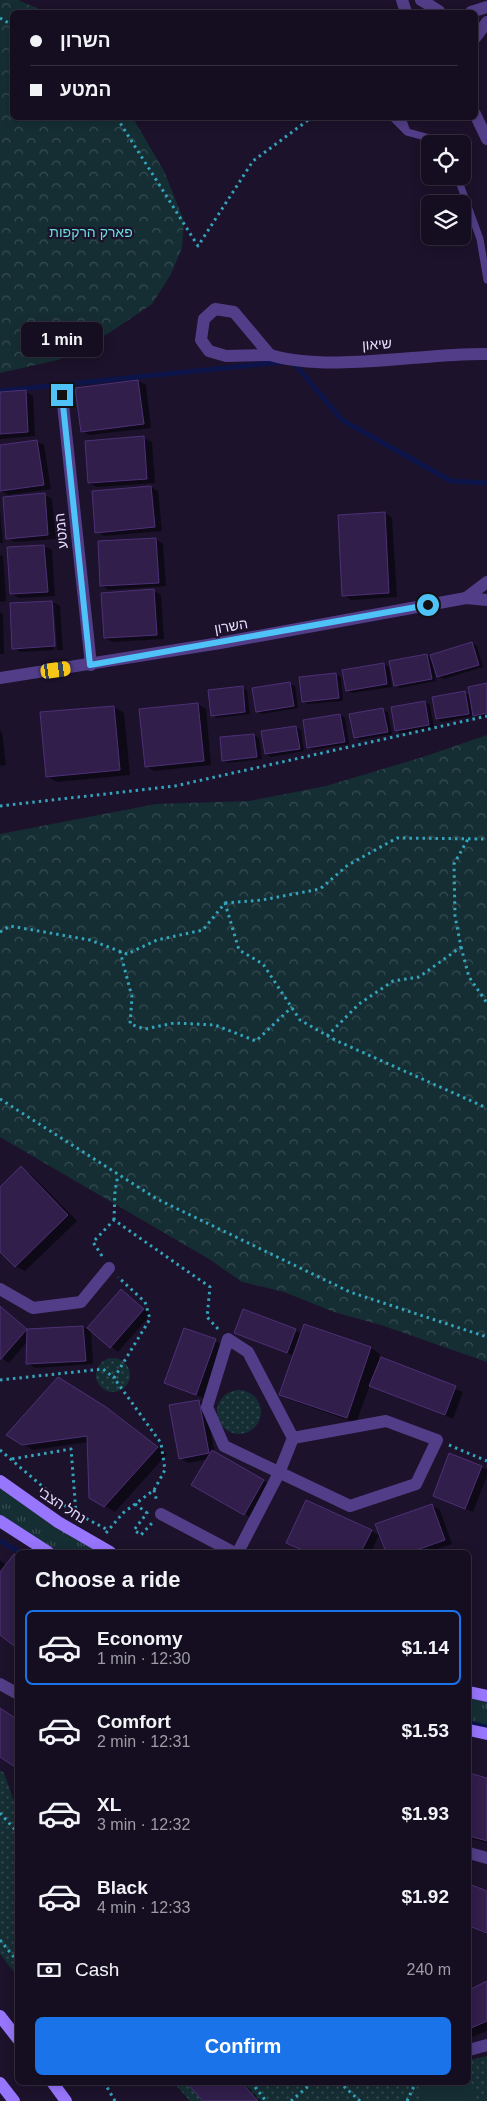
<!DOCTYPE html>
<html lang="en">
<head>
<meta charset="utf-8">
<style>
  :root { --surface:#150e20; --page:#1e1729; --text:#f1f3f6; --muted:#9d9ca5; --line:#342e3e; --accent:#1a73e8 }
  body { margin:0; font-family:Arial,Heebo,sans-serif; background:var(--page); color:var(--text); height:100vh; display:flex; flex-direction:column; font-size:19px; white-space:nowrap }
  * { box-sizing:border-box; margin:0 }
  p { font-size:16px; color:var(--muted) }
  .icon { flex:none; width:28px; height:28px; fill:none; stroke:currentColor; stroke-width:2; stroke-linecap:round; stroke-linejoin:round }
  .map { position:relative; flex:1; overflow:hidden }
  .side { position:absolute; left:15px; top:1550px; width:456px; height:535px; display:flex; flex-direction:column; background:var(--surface); border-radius:8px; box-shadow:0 2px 12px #0003,0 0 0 1px var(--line) }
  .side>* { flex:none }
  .guide { position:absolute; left:10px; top:10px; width:468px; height:110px; border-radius:8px; box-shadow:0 2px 12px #0003,0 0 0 1px var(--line); display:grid; align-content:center; height:110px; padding:0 20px; background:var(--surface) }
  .tools { position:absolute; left:421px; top:135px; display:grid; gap:10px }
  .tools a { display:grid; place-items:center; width:50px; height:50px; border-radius:8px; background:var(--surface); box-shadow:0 2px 12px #0003,0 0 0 1px var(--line); font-size:25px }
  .end { position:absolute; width:22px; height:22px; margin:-11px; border:6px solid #4fc3f7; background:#111; box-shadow:0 0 0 2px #111 }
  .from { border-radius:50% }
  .bubble { position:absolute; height:35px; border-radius:8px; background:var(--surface); box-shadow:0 2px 12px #0003,0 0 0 1px var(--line); font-size:16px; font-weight:700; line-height:35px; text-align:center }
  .car { position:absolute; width:15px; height:30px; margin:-15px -8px; border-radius:6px; box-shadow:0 0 4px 1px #0007; background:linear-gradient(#f5c518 24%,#345 0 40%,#f5c518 0 76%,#345 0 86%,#f5c518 0) }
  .guide b { display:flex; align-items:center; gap:18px; height:48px; font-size:19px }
  .guide b+b { border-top:1px solid var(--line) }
  .guide i { width:12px; height:12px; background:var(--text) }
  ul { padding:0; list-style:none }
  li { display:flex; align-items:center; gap:15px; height:75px; margin:0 10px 8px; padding:0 10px; border:2px solid transparent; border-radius:8px }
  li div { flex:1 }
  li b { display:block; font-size:19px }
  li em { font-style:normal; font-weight:700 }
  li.active { border-color:var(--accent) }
  li>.icon { width:45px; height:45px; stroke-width:1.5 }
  h2 { padding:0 20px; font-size:22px; line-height:60px }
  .pay { display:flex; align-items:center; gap:12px; height:55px; padding:0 20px; font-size:19px }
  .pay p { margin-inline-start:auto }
  .primary-button { display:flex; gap:10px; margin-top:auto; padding:10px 20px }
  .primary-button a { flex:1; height:58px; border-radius:8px; background:var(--accent); color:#fff; font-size:20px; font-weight:700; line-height:58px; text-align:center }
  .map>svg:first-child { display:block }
</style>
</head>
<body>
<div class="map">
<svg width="487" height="2101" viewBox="0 0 487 2101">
  <defs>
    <pattern id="grass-tufts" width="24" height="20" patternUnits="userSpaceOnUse" patternTransform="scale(1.25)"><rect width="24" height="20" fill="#152e34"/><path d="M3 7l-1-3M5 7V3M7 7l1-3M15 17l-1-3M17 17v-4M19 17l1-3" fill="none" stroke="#374c52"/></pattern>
    <pattern id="forest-crowns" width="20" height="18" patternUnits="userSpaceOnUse" patternTransform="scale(1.25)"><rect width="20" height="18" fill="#152e34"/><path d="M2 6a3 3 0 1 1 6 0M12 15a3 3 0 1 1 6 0" fill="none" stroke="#374c52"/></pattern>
    <pattern id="park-dots" width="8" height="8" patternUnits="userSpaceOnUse" patternTransform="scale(1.25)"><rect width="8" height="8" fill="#152e34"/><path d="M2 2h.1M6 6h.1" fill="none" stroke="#374c52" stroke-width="1.8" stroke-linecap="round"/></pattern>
  </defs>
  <rect width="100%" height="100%" fill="#1c122b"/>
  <g fill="url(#grass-tufts)">
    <path d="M0,1485L105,1552H51L0,1519Z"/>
    <path d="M469,1696L487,1701V1731L469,1727Z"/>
  </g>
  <g fill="url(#forest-crowns)">
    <path d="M0,0H18L46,12H12V118H133L164,171L184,221L182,248L170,276L152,304L109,333L58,360L0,373Z"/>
    <path d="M487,735V1362L381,1325L334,1312L284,1292L242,1282L209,1259L0,1137V834L156,804L249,801L326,786L423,757Z"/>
  </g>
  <g fill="url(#park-dots)">
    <circle cx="113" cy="1375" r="17"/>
    <circle cx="239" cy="1412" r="22"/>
    <path d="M0,1770L4,1773L17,1809V1976L0,1954Z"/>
    <path d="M487,2056V2101H190L174,2083L469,2082V2060Z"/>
  </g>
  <path fill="#152e34" d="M469,2081L477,2101H425L419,2087L429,2083Z"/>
  <g fill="#0007">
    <path d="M138,381L146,385L151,428L89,435L82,431L76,389Z"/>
    <path d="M26,392L33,396L35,436L0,439V394Z"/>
    <path d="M144,438L152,442L155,483L97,487L89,483Z"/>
    <path d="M36,441L44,445L51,489L8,495L1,491L0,446Z"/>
    <path d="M151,487L158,491L162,531L104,536L97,532Z"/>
    <path d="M45,495L52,499L56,539L15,542L8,538Z"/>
    <path d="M0,511L3,543H0Z"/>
    <path d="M385,513L392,518L397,597L351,600L344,595Z"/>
    <path d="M156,539L163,544L166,586L109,590L101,585Z"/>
    <path d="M44,546L52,550L55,596L19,598L12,594L9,548Z"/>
    <path d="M0,555L3,556L6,601L0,602Z"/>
    <path d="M154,591L161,595L164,639L113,642L105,638Z"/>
    <path d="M52,602L60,606L63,650H57L54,605H51L54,650L21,652L14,648L11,604Z"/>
    <path d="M0,612L3,614L4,654H0Z"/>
    <path d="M472,643L477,646L483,667L444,679L438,677L436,667L434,668L436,681L400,688L395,685L427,655L433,658Z"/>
    <path d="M384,664L389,667L392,687L352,693L347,690Z"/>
    <path d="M336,674L341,677L343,701L308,704L303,701Z"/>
    <path d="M290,684L295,686L298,708L262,714L257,711Z"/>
    <path d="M487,685V716L479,718L473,714V716L442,722L437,719L465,693L471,696Z"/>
    <path d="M242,687L247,690L250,714L217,718L212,715Z"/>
    <path d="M425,702L430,705L434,728L401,733L396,730Z"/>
    <path d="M198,704L206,709L211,765L154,771L146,766Z"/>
    <path d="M114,707L124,713L130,775L57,782L47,776L42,714Z"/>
    <path d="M383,710L388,712L392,734L360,740L355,737Z"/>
    <path d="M340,715L345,718L349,744L313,750L308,747Z"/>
    <path d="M296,727L301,730L304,751L271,757L266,754Z"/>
    <path d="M0,731L2,732L6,765L0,766Z"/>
    <path d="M254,735L259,738L262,759L228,763L223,760L221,739Z"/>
    <path d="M21,1168L31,1174L77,1221L25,1271L15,1266L0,1250V1189Z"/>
    <path d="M122,1290L151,1314L118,1352L91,1330L93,1364L35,1368L28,1363V1341L9,1363L0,1357V1306L29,1330L83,1327L87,1329Z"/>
    <path d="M304,1326L371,1348L380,1354L379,1358L463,1392L453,1419L370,1385L356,1423L290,1400L281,1395L294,1356L235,1332L295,1330L302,1334Z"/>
    <path d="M215,1341L223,1345L203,1398L165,1382Z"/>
    <path d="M68,1384L116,1414L167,1454L115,1512L90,1497L88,1442L33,1450L23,1444Z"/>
    <path d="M199,1401L206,1405L215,1454L271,1485L252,1518L193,1485L208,1459L188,1463L180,1458Z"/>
    <path d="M481,1467L487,1470V1476L473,1512L434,1496Z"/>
    <path d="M432,1505L440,1510L452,1544L429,1552H387L377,1525Z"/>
    <path d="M371,1531L379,1535L371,1552H308L295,1546Z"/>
    <path d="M0,1560L7,1566L0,1634Z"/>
    <path d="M469,1775L487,1779V1843L469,1838Z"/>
    <path d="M469,1885L487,1893V1934L469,1926Z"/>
    <path d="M487,1982V2031L469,2038V1992Z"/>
    <path d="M188,2082H244L261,2101H205Z"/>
  </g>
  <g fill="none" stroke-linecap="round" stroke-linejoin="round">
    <g stroke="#0c1449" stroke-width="5">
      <path d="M293,362L342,420L451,481L487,483"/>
      <path d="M0,391L282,362"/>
      <path d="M0,1541L20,1552"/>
      <path d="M469,1723L487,1727"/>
    </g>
  </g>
  <g fill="#311e4b" stroke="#4e3077">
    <path d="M138,380L144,424L81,432L75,388Z"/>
    <path d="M26,390L28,432L0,434V392Z"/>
    <path d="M144,436L147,479L88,483L85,441Z"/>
    <path d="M37,440L44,485L0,491V445Z"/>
    <path d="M151,486L155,527L95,533L92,491Z"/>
    <path d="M45,493L48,535L6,539L3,497Z"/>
    <path d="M385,512L389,593L342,596L338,515Z"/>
    <path d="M156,538L159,583L100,586L98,541Z"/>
    <path d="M44,545L48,592L10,594L7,547Z"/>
    <path d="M154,589L157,635L104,638L101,593Z"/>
    <path d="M52,601L55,646L12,649L10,603Z"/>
    <path d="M472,642L479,665L437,677L430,655Z"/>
    <path d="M427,654L432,679L394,686L389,661Z"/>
    <path d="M384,663L387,684L346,691L342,670Z"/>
    <path d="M336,673L339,698L302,702L299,677Z"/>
    <path d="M290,682L294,706L256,712L252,688Z"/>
    <path d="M487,683V713L473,716L468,687Z"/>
    <path d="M243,686L245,712L211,716L208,690Z"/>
    <path d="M465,691L469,714L436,719L432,697Z"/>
    <path d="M425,701L429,725L395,731L391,707Z"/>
    <path d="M198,703L204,761L145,767L139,709Z"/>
    <path d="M114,706L120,770L46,777L40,712Z"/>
    <path d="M383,708L388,732L354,738L349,714Z"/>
    <path d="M340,714L345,742L307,748L303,720Z"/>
    <path d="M296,726L300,749L265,754L261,731Z"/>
    <path d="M254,734L257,757L222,761L220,737Z"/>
    <path d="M21,1166L68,1215L15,1267L0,1252V1187Z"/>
    <path d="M121,1289L144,1309L110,1348L87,1328Z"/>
    <path d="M0,1306L27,1329L1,1359H0Z"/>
    <path d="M243,1309L296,1329L287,1353L234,1333Z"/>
    <path d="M304,1324L371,1347L347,1418L279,1395Z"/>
    <path d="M83,1326L86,1361L26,1364L27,1329Z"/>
    <path d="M184,1328L216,1339L196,1395L164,1383Z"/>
    <path d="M381,1357L456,1386L445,1415L369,1386Z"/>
    <path d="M58,1377L106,1407L158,1447L104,1507L89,1498L87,1436L22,1445L6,1435Z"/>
    <path d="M199,1400L209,1453L179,1459L169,1405Z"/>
    <path d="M212,1450L264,1480L244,1515L191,1485Z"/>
    <path d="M449,1453L482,1466L465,1509L433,1496Z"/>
    <path d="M306,1500L372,1530L361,1552H307L286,1543Z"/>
    <path d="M432,1504L445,1540L411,1552H386L375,1524Z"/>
    <path d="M14,1554L18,1557V1649L0,1635V1572Z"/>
    <path d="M0,1708L18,1720V1769L0,1757Z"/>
    <path d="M469,1773L487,1778V1841L469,1836Z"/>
    <path d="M469,1884L487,1891V1933L469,1926Z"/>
    <path d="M487,1981V2021L469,2029V1990Z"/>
    <path d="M186,2082H241L258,2101H203Z"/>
  </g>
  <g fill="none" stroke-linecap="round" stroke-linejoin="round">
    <g stroke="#33a4bb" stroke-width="3" stroke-dasharray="2.5 4" stroke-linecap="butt">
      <path d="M0,18L12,25"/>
      <path d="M117,118L198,246L253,161L311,118"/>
      <path d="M0,806L175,786L487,716"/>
      <path d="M225,903L262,900L320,889L348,865L397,838L487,839"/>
      <path d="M0,932L10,926L90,940L127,954L157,940L203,930L225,903L239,950L263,964L300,1020L335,1040L487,1108"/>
      <path d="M461,947L469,977L487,1003"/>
      <path d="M120,951L132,997L130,1024L145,1029L174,1023L215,1025L256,1041L292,1007"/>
      <path d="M327,1036L359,1004L393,981L419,977L461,947L455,916L454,864L468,839"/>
      <path d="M0,1099L157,1199L350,1292L487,1337"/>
      <path d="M114,1220L115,1191L118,1175"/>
      <path d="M102,1256L93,1242L114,1220L210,1287L207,1317L219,1330"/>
      <path d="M0,1380L103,1369L114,1378"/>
      <path d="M449,1445L487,1461"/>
      <path d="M0,1450L70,1510L108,1530"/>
      <path d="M12,1459L71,1449L76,1512"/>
      <path d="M154,1490L157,1502"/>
      <path d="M135,1504L147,1513L134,1530L141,1535L152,1523"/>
      <path d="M106,1533L123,1513L154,1490L165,1470L161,1443L114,1378L150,1319L145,1302L118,1277"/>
      <path d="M0,1813L18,1833"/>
      <path d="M0,1940L18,1962"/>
      <path d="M104,2082L115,2101"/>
      <path d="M251,2082L266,2101"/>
      <path d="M339,2082L360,2101"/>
      <path d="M291,2101L313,2082"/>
      <path d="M407,2101L416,2082"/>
    </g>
    <g stroke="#523e88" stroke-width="7">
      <path d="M393,118L407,132L433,139L437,144"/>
      <path d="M402,118L406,129"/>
      <path d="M457,176L480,239L487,280"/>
    </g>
    <g stroke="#523e88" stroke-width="12">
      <path d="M402,0L406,12"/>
      <path d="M421,0L439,11"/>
      <path d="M471,12L487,7"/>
      <path d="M475,38L487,22"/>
      <path d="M475,114L487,139"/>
      <path d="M215,309L234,312L270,355L226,356L209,351L201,340L204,319Z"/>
      <path d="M270,355C332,373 421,353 487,354"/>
      <path d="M62,395L91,665"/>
      <path d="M466,598L487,582"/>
      <path d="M0,678L220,643L466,598L487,600"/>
      <path d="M0,1289L33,1308L81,1302L109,1268"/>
      <path d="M161,1514L233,1552"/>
      <path d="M238,1552L279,1473L293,1438L248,1352L228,1339L207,1407L224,1446L350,1506L416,1484L437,1440L386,1421L293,1438"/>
      <path d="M0,1684L18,1694"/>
      <path d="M469,1853L487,1858"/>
      <path d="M469,2050L487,2045"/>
    </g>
    <g stroke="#9775fc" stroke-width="12">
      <path d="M0,1481L58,1522L110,1552"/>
      <path d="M0,1521L48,1552"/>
      <path d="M469,1692L487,1696"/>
      <path d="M469,1730L487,1734"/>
      <path d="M0,2016L18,2039"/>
      <path d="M52,2082L66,2101"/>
      <path d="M0,2083L14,2101"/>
    </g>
  </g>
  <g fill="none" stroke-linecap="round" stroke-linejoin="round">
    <path stroke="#4fc3f7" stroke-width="6" d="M62,395L90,665L428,605"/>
  </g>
  <g text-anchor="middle" stroke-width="4.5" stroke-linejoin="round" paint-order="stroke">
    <g font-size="14" fill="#67dfdc" stroke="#1c122b">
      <text x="91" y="237">פארק הרקפות</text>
    </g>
    <g font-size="14" fill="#e8dcfe" stroke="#1c122b">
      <text transform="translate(377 344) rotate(-4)" y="5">שיאון</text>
      <text transform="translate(61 531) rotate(-96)" y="5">המטע</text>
      <text transform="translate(231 626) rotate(-10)" y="5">השרון</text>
      <text transform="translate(62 1505) rotate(33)" y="5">נחל הצבי</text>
    </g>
  </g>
</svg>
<div class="tools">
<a><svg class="icon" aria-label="locate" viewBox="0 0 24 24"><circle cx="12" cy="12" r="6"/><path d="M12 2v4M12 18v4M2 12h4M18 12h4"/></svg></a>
<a><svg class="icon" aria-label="layers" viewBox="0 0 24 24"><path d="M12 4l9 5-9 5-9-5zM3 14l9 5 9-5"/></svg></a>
</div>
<i class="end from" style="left:428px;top:605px"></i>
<i class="end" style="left:62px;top:395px"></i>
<div class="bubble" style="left:21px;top:322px;width:82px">1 min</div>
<i class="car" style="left:56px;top:670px;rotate:82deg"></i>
<div class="guide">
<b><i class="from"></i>השרון</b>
<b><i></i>המטע</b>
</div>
<section class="side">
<h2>Choose a ride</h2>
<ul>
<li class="active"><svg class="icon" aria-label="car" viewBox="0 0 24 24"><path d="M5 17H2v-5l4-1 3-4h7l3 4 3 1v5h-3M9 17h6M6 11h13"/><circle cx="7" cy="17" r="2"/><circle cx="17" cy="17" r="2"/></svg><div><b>Economy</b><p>1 min · 12:30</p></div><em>$1.14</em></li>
<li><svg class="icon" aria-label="car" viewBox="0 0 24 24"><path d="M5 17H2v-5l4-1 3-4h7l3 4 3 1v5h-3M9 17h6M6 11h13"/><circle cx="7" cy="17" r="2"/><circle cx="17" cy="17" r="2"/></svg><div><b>Comfort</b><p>2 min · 12:31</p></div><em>$1.53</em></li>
<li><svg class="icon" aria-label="car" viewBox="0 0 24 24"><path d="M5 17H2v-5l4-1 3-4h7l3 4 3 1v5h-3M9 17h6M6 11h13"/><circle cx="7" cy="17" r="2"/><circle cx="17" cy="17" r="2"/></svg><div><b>XL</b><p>3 min · 12:32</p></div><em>$1.93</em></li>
<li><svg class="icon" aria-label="car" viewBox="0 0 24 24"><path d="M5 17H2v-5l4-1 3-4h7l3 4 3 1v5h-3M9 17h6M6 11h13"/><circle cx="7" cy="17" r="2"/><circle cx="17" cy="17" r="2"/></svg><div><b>Black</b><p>4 min · 12:33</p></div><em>$1.92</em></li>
</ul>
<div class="pay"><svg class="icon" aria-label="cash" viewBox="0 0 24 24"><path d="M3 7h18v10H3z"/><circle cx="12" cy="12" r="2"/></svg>Cash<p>240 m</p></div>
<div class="primary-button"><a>Confirm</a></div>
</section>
</div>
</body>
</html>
